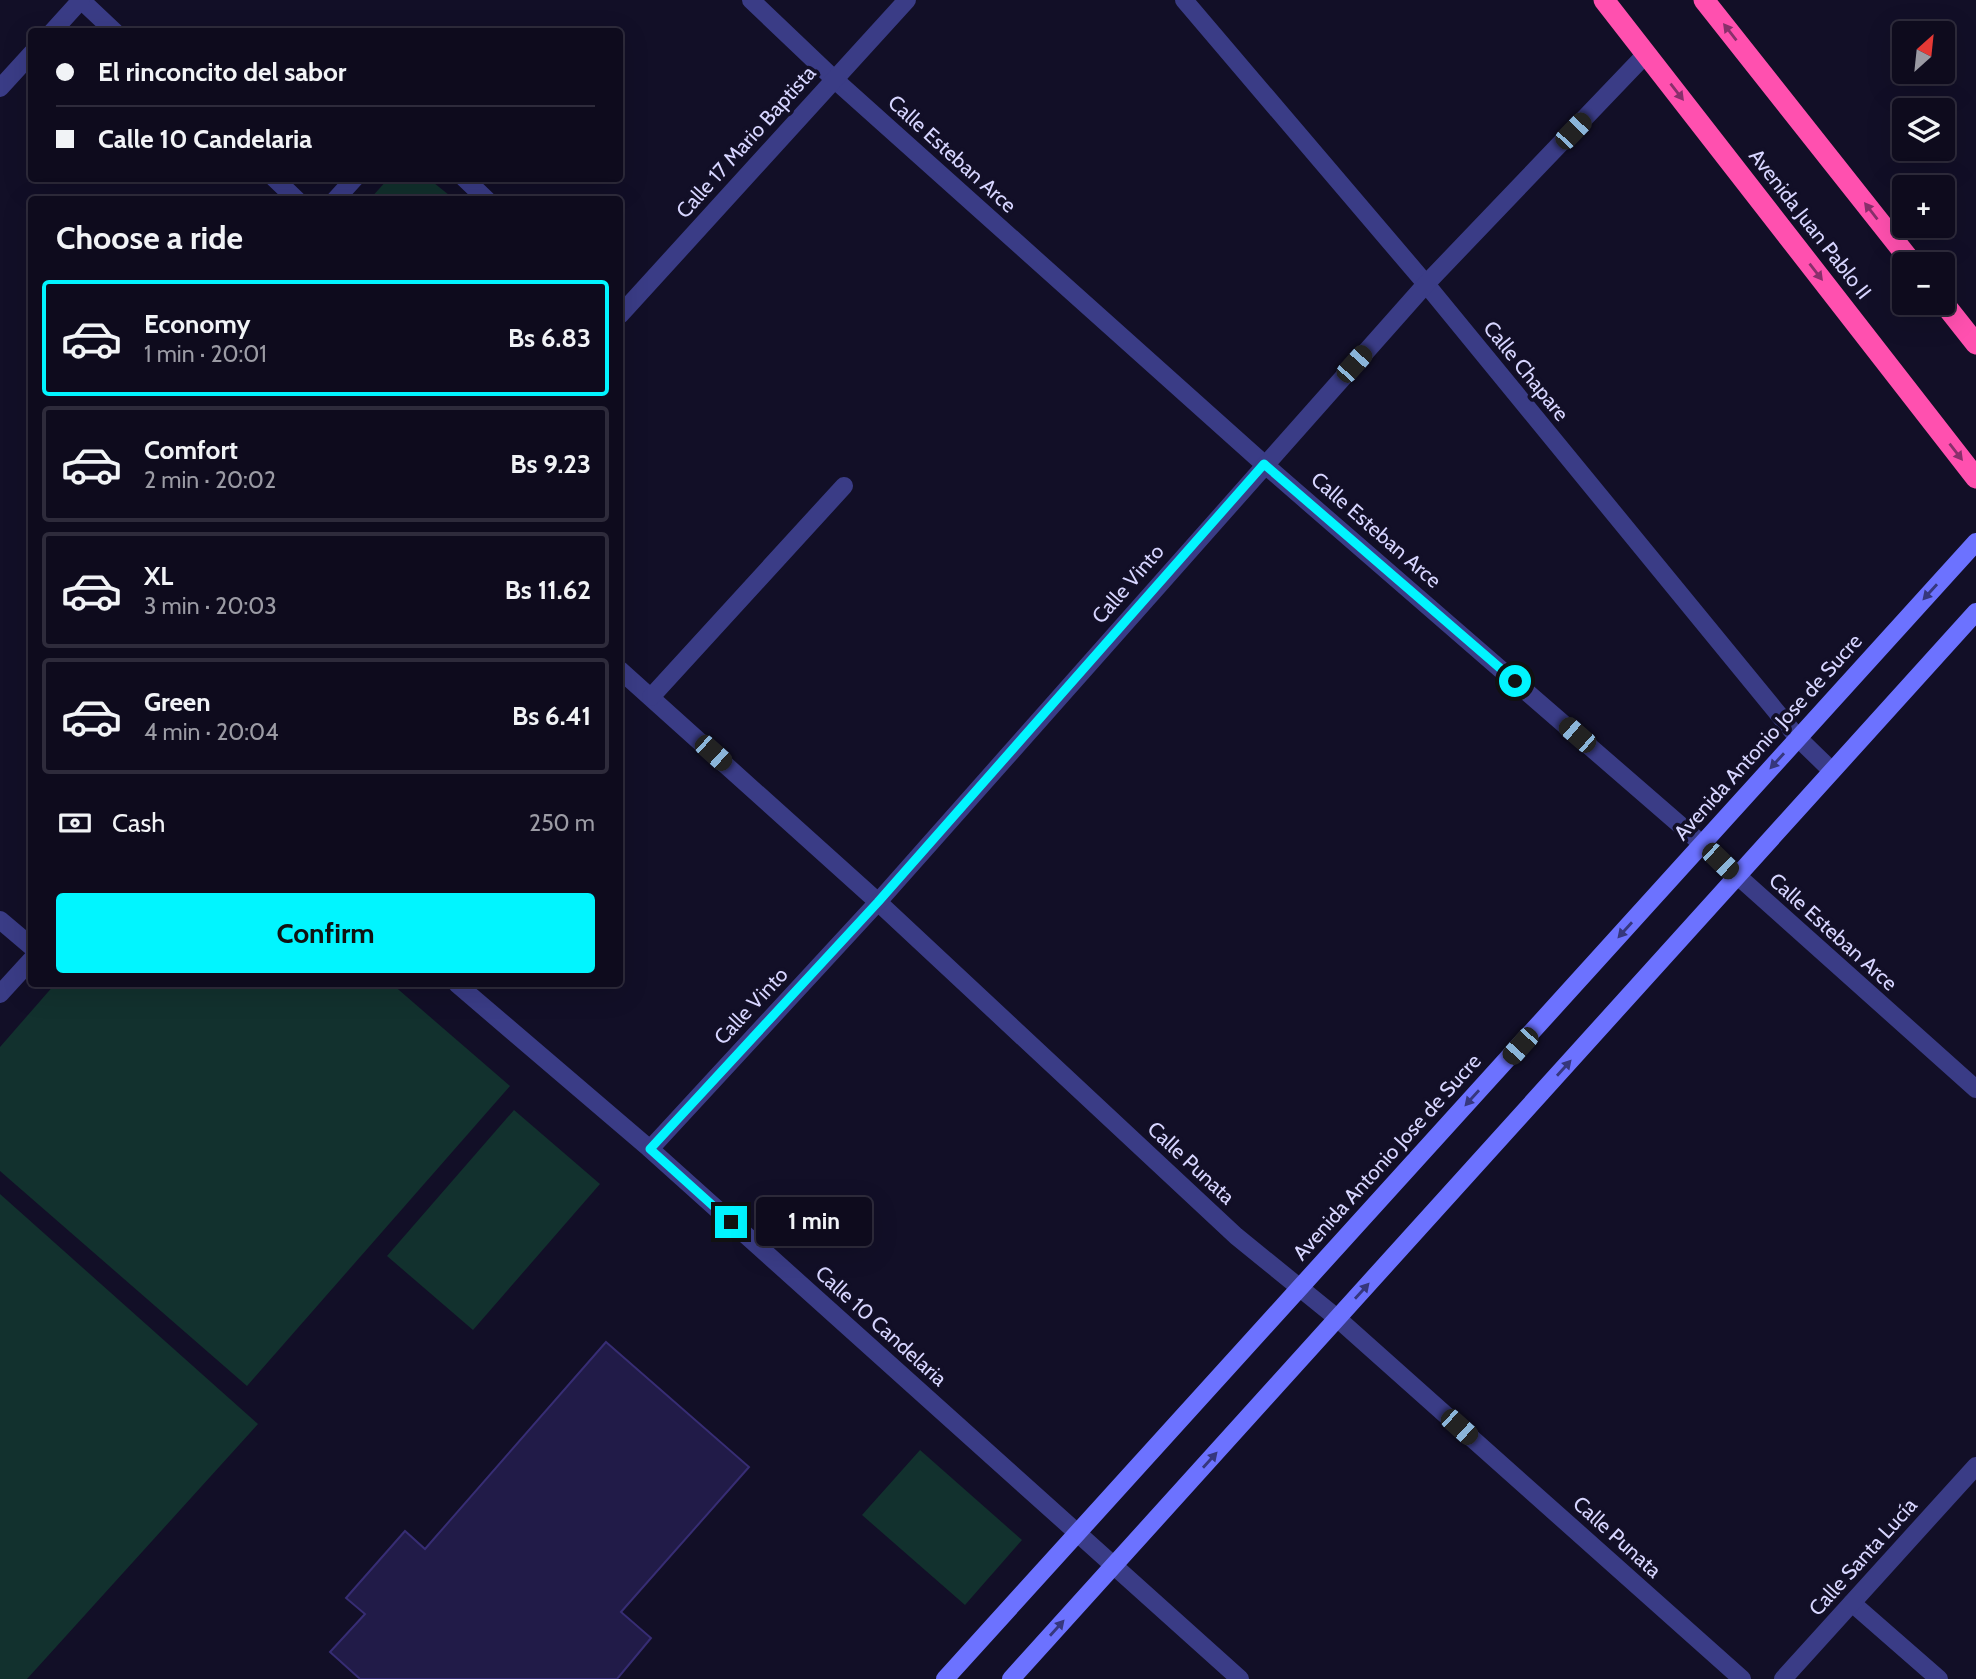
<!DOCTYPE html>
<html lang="en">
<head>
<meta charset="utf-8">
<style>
  :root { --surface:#0e0b1d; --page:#171426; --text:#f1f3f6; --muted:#9b9ba4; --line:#2e2b3b; --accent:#01f5ff }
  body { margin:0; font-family:Cabin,sans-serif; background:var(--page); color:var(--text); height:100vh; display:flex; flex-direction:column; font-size:26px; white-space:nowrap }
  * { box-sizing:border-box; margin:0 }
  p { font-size:23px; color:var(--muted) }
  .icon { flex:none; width:38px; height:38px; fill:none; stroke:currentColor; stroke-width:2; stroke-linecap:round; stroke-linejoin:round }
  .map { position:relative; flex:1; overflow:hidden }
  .side { position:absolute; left:28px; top:196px; width:595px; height:791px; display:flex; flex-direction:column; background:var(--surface); border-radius:7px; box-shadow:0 7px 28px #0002,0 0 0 2px var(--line) }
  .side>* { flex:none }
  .hud { position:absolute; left:28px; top:28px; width:595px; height:154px; border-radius:7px; box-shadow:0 7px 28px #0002,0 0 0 2px var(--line); display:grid; align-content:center; height:154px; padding:0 28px; background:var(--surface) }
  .needle { width:46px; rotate:27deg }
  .controls { position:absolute; left:1892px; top:21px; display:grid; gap:14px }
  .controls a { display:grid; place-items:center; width:63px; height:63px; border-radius:7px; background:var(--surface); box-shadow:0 7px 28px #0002,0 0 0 2px var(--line); font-size:35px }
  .end { position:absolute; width:32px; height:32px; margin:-16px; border:9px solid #01f5ff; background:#111; box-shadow:0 0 0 4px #111 }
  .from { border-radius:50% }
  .bubble { position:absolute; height:49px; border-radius:7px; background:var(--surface); box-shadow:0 7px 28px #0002,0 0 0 2px var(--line); font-size:23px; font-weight:700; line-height:49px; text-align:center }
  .car { position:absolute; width:21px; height:42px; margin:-21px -10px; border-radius:9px; box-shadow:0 0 5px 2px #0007; background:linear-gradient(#222 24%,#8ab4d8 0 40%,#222 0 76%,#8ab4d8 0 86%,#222 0) }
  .hud b { display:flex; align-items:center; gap:24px; height:66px; font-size:26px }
  .hud b+b { border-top:2px solid var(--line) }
  .hud i { width:18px; height:18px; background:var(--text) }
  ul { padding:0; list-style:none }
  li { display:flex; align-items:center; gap:21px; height:116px; margin:0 14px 10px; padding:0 14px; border:4px solid var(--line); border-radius:7px }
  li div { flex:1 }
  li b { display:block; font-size:26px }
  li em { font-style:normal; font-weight:700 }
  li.selected { border-color:var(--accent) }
  li>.icon { width:63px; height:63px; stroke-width:1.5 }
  h2 { padding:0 28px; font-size:32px; line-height:84px }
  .pay { display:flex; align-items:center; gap:18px; height:77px; padding:0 28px; font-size:26px }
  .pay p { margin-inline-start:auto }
  .primary-button { display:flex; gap:14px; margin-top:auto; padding:14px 28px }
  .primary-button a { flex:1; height:80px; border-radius:7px; background:var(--accent); color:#111; font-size:28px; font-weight:700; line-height:80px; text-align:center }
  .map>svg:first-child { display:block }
</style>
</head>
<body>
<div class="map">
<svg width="1976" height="1679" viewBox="0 0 1976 1679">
  <rect width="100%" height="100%" fill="#120f27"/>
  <g fill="#12312e">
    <path d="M388,179H429L454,199H370Z"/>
    <path d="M55,984H392L510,1086L247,1386L0,1171V1047Z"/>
    <path d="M514,1110L600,1184L473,1330L387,1256Z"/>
    <path d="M0,1194L258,1424L27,1679H0Z"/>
    <path d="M920,1450L1022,1540L965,1605L862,1515Z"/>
  </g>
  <path fill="#211b48" stroke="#372d74" stroke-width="2" d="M606,1342L749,1467L621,1612L651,1638L617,1679H360L330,1652L365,1614L346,1598L405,1531L425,1549Z"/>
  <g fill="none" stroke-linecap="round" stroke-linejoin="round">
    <g stroke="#3a3c86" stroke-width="18">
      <path d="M81,0L115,32"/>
      <path d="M751,0L834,79L1264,464L1702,844L1976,1089"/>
      <path d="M1184,0L1426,284L1798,738L1832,771"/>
      <path d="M52,32L81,0"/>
      <path d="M0,88L32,53"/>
      <path d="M274,178L297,200"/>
      <path d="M464,178L487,200"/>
      <path d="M335,200L355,178"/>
      <path d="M620,315L907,0"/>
      <path d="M620,670L878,902L1236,1236L1337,1318L1742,1679"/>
      <path d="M651,697L844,486"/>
      <path d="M0,920L32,947"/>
      <path d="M457,984L650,1149L1240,1679"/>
      <path d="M0,994L32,959"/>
      <path d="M650,1149L878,902L1426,284L1646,54"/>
      <path d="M1852,1603L1939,1679"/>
      <path d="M1783,1679L1976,1466"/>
    </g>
    <g stroke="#6c72ff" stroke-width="18">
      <path d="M945,1679L1976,542"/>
      <path d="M1011,1679L1976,612"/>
    </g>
    <g stroke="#ff50af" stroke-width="21">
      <path d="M1604,0L1976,478"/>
      <path d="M1704,0L1913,264"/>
      <path d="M1942,301L1976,344"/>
    </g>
  </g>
  <defs><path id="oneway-solid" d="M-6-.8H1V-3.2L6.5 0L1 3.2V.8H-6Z" transform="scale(1.75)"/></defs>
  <g fill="#88306b">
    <use href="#oneway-solid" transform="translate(1730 32) rotate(-128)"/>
    <use href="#oneway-solid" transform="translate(1677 92) rotate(52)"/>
    <use href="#oneway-solid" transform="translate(1871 211) rotate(-128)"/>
    <use href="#oneway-solid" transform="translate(1816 272) rotate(52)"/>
    <use href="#oneway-solid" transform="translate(1956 452) rotate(52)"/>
  </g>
  <g fill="#36377d">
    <use href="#oneway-solid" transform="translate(1930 592) rotate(132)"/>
    <use href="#oneway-solid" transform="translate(1777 761) rotate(132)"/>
    <use href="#oneway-solid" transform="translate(1625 930) rotate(132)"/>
    <use href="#oneway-solid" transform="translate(1564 1068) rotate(-48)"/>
    <use href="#oneway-solid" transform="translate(1472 1098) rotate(132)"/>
    <use href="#oneway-solid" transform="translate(1362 1291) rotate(-48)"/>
    <use href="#oneway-solid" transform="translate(1210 1460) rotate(-48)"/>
    <use href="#oneway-solid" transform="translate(1057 1628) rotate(-48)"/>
  </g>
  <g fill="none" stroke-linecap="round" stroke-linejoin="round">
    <path stroke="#01f5ff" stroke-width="9" d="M731,1222L650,1149L878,902L1264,464L1515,681"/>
  </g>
  <g text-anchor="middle" stroke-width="7" stroke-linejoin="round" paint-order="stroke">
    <g font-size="21" fill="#d7d5ff" stroke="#120f27">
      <text transform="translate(746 142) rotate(-48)" y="7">Calle 17 Mario Baptista</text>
      <text transform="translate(952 154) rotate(42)" y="7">Calle Esteban Arce</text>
      <text transform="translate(1810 224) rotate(52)" y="7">Avenida Juan Pablo II</text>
      <text transform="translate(1526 371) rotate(51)" y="7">Calle Chapare</text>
      <text transform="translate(1376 530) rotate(41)" y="7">Calle Esteban Arce</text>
      <text transform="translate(1128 584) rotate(-49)" y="7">Calle Vinto</text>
      <text transform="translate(1768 737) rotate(-48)" y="7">Avenida Antonio Jose de Sucre</text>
      <text transform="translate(1833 932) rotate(42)" y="7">Calle Esteban Arce</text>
      <text transform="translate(751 1006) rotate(-47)" y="7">Calle Vinto</text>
      <text transform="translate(1387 1157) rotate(-48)" y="7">Avenida Antonio Jose de Sucre</text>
      <text transform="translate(1191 1163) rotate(43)" y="7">Calle Punata</text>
      <text transform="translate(881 1326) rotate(42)" y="7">Calle 10 Candelaria</text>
      <text transform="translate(1617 1537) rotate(42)" y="7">Calle Punata</text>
      <text transform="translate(1863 1557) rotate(-48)" y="7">Calle Santa Lucía</text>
    </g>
  </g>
</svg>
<div class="controls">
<a><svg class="needle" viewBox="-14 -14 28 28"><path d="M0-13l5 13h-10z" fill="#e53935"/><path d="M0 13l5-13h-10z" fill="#9b9ba4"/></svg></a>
<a><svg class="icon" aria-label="layers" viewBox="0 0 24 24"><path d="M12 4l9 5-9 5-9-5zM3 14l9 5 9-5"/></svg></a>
<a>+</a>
<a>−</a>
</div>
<i class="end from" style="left:1515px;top:681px"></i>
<i class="end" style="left:731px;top:1222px"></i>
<div class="bubble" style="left:756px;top:1197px;width:116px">1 min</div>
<i class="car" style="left:1573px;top:131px;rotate:44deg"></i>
<i class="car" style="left:1354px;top:364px;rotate:42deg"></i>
<i class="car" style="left:1577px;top:735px;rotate:311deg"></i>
<i class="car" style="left:713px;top:753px;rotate:132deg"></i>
<i class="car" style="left:1720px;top:861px;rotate:134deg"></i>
<i class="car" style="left:1520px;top:1046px;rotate:222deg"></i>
<i class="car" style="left:1459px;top:1427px;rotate:132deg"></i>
<div class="hud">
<b><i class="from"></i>El rinconcito del sabor</b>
<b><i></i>Calle 10 Candelaria</b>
</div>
<section class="side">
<h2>Choose a ride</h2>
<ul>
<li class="selected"><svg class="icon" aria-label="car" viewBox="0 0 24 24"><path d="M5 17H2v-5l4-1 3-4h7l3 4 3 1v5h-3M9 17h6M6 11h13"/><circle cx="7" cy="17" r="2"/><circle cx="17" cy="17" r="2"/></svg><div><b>Economy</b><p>1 min · 20:01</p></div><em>Bs 6.83</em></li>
<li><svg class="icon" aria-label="car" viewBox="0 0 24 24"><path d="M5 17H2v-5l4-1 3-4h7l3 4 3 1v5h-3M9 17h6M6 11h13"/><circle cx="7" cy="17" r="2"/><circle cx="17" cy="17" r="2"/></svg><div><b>Comfort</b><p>2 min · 20:02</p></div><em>Bs 9.23</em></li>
<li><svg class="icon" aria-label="car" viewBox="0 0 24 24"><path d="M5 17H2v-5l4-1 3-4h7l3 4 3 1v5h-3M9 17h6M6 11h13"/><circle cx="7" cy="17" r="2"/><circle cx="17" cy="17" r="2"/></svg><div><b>XL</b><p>3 min · 20:03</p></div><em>Bs 11.62</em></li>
<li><svg class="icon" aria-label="car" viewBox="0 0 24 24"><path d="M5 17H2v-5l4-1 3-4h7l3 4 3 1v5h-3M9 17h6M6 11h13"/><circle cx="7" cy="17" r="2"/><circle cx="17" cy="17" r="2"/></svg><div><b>Green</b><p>4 min · 20:04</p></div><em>Bs 6.41</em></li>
</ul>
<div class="pay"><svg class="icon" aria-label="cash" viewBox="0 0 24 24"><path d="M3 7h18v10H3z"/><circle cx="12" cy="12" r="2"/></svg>Cash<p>250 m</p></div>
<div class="primary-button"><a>Confirm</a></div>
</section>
</div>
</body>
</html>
